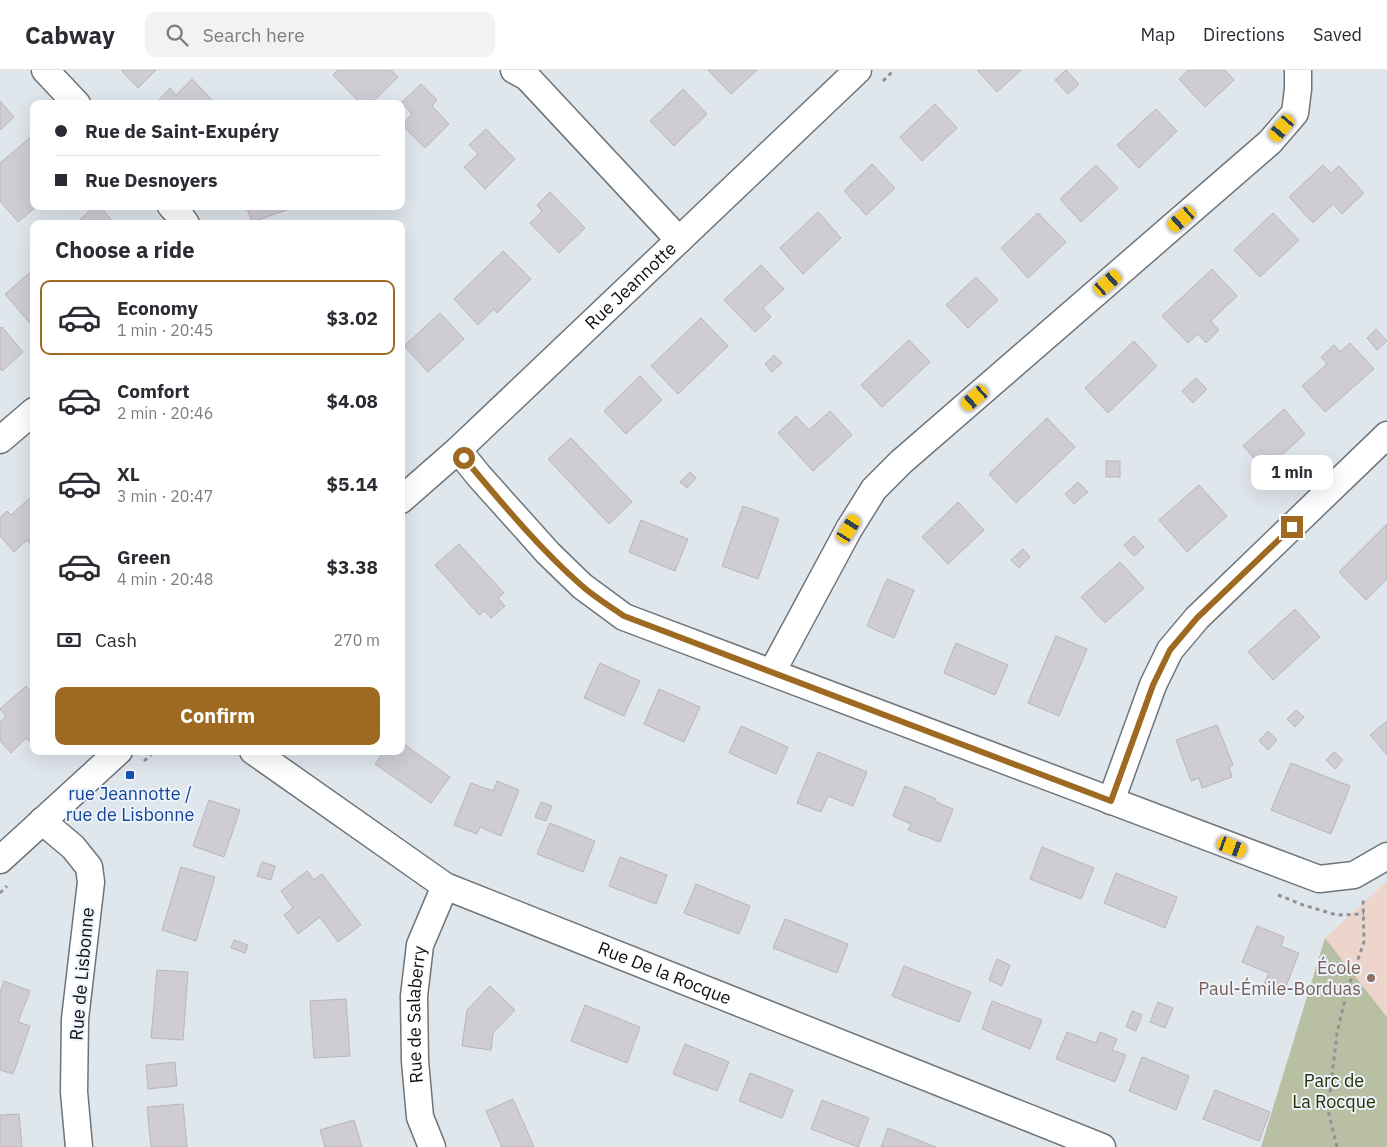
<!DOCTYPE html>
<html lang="en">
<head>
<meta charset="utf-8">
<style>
  :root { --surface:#fff; --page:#f2f2f3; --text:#2b2b33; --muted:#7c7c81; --line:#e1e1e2; --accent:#9e6a21 }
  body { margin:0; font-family:"IBM Plex Sans",sans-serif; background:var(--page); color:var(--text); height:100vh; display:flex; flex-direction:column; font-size:19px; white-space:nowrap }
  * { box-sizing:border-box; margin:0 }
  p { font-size:16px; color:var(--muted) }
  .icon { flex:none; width:28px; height:28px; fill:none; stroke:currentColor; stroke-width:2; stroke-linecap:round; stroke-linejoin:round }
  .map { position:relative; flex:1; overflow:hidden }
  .details { position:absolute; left:30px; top:150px; width:375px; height:535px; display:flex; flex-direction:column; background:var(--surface); border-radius:10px; box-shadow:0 5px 20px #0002 }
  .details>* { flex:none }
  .guide { position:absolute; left:30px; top:30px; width:375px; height:110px; border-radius:10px; box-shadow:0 5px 20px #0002; display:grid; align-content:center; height:110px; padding:0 25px; background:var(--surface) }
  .end { position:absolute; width:22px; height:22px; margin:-11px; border:6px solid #9e6a21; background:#fff; box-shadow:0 0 0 2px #fff }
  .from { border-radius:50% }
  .bubble { position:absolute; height:35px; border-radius:10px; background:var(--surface); box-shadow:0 5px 20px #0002; font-size:16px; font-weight:700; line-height:35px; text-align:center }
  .car { position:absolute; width:15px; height:30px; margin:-15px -8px; border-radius:6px; box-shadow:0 0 4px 1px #0007; background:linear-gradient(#f5c518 24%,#345 0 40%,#f5c518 0 76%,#345 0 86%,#f5c518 0) }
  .guide b { display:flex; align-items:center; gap:18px; height:48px; font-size:19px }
  .guide b+b { border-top:1px solid var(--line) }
  .guide i { width:12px; height:12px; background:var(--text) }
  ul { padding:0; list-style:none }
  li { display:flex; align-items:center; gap:15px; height:75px; margin:0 10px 8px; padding:0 15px; border:2px solid transparent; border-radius:10px }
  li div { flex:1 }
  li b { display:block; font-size:19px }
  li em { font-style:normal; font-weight:700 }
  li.active { border-color:var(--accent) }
  li>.icon { width:45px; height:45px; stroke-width:1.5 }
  h2 { padding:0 25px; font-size:22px; line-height:60px }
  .pay { display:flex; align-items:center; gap:12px; height:55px; padding:0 25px; font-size:19px }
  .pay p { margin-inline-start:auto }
  .action { display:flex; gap:10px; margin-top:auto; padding:10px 25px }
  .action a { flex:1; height:58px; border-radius:10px; background:var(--accent); color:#fff; font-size:20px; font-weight:700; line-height:58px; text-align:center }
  header { display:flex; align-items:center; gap:30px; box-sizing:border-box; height:70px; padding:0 25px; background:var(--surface); border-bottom:1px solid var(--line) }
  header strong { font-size:24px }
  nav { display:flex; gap:28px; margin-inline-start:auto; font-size:18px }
  .search { width:350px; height:45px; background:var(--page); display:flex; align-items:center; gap:12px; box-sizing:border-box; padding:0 18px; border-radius:10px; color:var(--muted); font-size:19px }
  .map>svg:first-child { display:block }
</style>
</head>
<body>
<header>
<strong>Cabway</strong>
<div class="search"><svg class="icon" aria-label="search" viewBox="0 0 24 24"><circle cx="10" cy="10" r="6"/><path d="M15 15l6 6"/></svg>Search here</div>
<nav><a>Map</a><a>Directions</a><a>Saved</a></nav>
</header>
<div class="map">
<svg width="1387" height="1077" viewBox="0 0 1387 1077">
  <rect width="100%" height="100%" fill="#dfe6ec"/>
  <path fill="#edd5cb" d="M1387,811V947L1325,868Z"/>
  <path fill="#b8bfa2" d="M1325,868L1387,947V1077H1261Z"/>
  <g fill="#cfccd4" stroke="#b8b5bd">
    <path d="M121,0H156L138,18Z"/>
    <path d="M338,0H391L398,7L371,34H361L333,5Z"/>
    <path d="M708,0H757L731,24Z"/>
    <path d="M977,0H1021L997,22Z"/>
    <path d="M1066,0L1079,14L1068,24L1055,10Z"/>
    <path d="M1188,0H1225L1234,10L1205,37L1179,9Z"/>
    <path d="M192,9L216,34H155L170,18L176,25Z"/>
    <path d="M421,14L437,30L432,36L449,54L425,78L402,55L412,44L401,33Z"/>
    <path d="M683,19L707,44L674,76L650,51Z"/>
    <path d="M0,31L14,47L0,60Z"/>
    <path d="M935,34L957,58L922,91L900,67Z"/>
    <path d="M1156,39L1177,61L1139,98L1117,75Z"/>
    <path d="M486,59L515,89L485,119L464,97L478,84L469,75Z"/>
    <path d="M32,66L34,68V136H37L18,152L0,131V93Z"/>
    <path d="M872,94L895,118L866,145L844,121Z"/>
    <path d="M1096,95L1118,118L1081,152L1060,129Z"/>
    <path d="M1323,95L1331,103L1339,96L1364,123L1342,144L1333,134L1313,153L1289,127Z"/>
    <path d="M550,122L585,158L559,183L530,153L542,141L537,135Z"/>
    <path d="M95,136H100L115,154H75Z"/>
    <path d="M246,136H298L252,152Z"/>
    <path d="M818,142L841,168L803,204L780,178Z"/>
    <path d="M1038,143L1066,172L1028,208L1001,178Z"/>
    <path d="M1273,143L1299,170L1260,207L1234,180Z"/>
    <path d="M503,181L531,209L497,243L494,239L478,255L454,229Z"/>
    <path d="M761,195L784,219L763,238L771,247L755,262L724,230Z"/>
    <path d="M34,199V258L5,224Z"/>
    <path d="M1212,199L1237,226L1211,251L1219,260L1206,273L1198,264L1188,273L1162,246Z"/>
    <path d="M976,207L998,230L968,258L946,235Z"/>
    <path d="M440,243L464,269L428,302L404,276Z"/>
    <path d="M701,248L728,276L678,324L651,296Z"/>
    <path d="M2,257L23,282L2,301L0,299V258Z"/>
    <path d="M1376,259L1387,271L1377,280L1367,268Z"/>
    <path d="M909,270L930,292L882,337L861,315Z"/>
    <path d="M1134,271L1157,296L1108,343L1085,318Z"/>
    <path d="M1350,273L1374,299L1325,342L1302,316L1327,294L1321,287L1334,275L1340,282Z"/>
    <path d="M774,285L782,293L772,302L765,294Z"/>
    <path d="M640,306L662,330L626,364L604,341Z"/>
    <path d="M1196,308L1207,319L1193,333L1182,321Z"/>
    <path d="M1284,339L1305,364L1265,400L1243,376Z"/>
    <path d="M830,341L852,365L813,401L778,363L796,346L809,360Z"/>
    <path d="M1047,348L1075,377L1016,433L989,404Z"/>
    <path d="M571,368L632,432L609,454L548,389Z"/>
    <rect x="1106" y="391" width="14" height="16"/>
    <path d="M690,402L696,408L687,418L680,412Z"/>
    <path d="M1078,412L1088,422L1074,434L1065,424Z"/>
    <path d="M1199,415L1227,446L1187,482L1159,450Z"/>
    <path d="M32,426L34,428V474L32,476L27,470L14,482L0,466V448L7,441L11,445Z"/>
    <path d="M958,432L984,460L948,494L922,467Z"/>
    <path d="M743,436L779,449L758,509L722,496Z"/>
    <path d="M641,450L688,469L675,501L629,482Z"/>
    <path d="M1387,454V509L1366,530L1339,502Z"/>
    <path d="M1134,466L1144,477L1134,486L1124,475Z"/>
    <path d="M459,474L504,523L498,528L505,536L491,548L484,541L479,545L435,495Z"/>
    <path d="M1023,479L1030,487L1019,498L1011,490Z"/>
    <path d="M1120,492L1144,518L1105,553L1081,527Z"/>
    <path d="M887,509L914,520L894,568L867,556Z"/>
    <path d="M1295,539L1320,567L1273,610L1248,582Z"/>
    <path d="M1056,566L1087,579L1059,646L1028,633Z"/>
    <path d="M956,573L1008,595L995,625L944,603Z"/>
    <path d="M600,593L640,611L624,646L584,628Z"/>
    <path d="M26,616L34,625V667L29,671L26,668L11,683L0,671V652L6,646L0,639Z"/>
    <path d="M659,619L700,637L684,672L644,654Z"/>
    <path d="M1296,640L1304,647L1295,657L1287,649Z"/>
    <path d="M1387,651V685L1370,665Z"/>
    <path d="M1217,655L1233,695L1229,697L1232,707L1202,718L1199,708L1191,711L1176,670Z"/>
    <path d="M741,656L788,677L776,704L729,683Z"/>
    <path d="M1268,661L1277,670L1268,680L1259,671Z"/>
    <path d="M401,672L450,707L431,733L375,694L384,681H401Z"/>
    <path d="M818,682L867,702L853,736L828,726L821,742L797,733Z"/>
    <path d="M1334,682L1343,690L1335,699L1326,690Z"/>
    <path d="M1291,693L1350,716L1331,764L1271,740Z"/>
    <path d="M497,711L519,720L501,766L480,757L477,764L454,755L471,713L493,721Z"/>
    <path d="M905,716L936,729L934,731L953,739L940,772L908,760L911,754L893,746Z"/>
    <path d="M209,730L240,740L224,787L193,776Z"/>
    <path d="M541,732L552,736L546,751L535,747Z"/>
    <path d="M550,753L595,771L583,802L537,784Z"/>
    <path d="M1042,777L1094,798L1081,829L1030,809Z"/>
    <path d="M620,787L667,805L656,834L609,816Z"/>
    <path d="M262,792L275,796L271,810L257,806Z"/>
    <path d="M181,797L215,807L196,871L162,860Z"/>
    <path d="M307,801L314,810L322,804L361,855L338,872L320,847L298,864L284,845L293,838L281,821Z"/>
    <path d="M1116,803L1177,827L1165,858L1104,833Z"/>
    <path d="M696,814L750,836L739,864L684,843Z"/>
    <path d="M785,849L848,874L837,903L773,878Z"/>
    <path d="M1257,856L1284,867L1281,876L1299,883L1283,924L1263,916L1269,903L1242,892Z"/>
    <path d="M234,870L248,875L245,883L231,878Z"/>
    <path d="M997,889L1010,895L1002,916L989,910Z"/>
    <path d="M904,896L971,922L959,952L892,926Z"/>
    <path d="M157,900L188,902L183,970L151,968Z"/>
    <path d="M4,911L30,921L18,952L30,956L13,1004L0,1000V923Z"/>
    <path d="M490,916L515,940L493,963L491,980L462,976L467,940Z"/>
    <path d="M346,929L350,986L314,988L310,931Z"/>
    <path d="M992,931L1042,950L1030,979L982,959Z"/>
    <path d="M1158,932L1173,938L1165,958L1150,952Z"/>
    <path d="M585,935L640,957L627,993L571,971Z"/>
    <path d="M1132,941L1142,945L1136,961L1126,957Z"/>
    <path d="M1067,962L1096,973L1100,962L1117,969L1112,980L1126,985L1115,1012L1056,989Z"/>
    <path d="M685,974L729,992L717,1021L673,1004Z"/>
    <path d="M1142,987L1189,1006L1176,1040L1129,1021Z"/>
    <path d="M175,992L177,1016L148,1019L146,995Z"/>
    <path d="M750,1003L793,1020L782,1048L739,1031Z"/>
    <path d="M1215,1020L1270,1042L1259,1071L1203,1049Z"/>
    <path d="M513,1029L534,1077H502L486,1041Z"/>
    <path d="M822,1030L869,1048L858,1077L811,1059Z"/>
    <path d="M183,1034L187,1077H151L147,1037Z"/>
    <path d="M19,1044L22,1077H0V1045Z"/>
    <path d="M354,1050L362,1077H325L320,1060Z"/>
    <path d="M888,1058L936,1077H881Z"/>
  </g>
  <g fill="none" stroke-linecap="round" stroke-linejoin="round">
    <defs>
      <g id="minor">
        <path d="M45,0L77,34"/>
        <path d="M514,0L527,7L679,170"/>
        <path d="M171,136L182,148L186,154"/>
        <path d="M0,370L34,341"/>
        <path d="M458,380L479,406L548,483L582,516L624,547L1319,809L1354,805L1387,786"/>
        <path id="s1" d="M401,430L458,380L858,0"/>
        <path d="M772,602L849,459L874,419L901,392L1270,72L1295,43L1298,19V0"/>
        <path id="s2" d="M253,681L445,816L1102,1077"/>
        <path d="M1111,731L1153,615L1170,580L1197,548L1387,365"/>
        <path d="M42,751L73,777L89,797L91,812L75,949L74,1022L79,1077"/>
        <path d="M0,790L119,681"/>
        <path id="s3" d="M432,1077L420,1047L415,991L414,926L420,875L445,816"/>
      </g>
    </defs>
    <use href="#minor" stroke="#6e757a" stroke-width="29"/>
    <g stroke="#8e9398" stroke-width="3" stroke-dasharray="4 4" stroke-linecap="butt">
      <path d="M883,11L894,0"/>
      <path d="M144,691L155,681"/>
      <path d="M0,823L7,816"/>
      <path d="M1278,825L1303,835L1337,845L1364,844"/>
      <path d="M1337,1077L1328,1040L1337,963L1347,921L1364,872L1363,829"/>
    </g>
    <use href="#minor" stroke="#fff" stroke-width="26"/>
  </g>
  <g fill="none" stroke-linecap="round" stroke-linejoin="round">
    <path stroke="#9e6a21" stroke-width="6" d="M464,388C501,432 538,477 581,515C594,527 610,536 624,546L1111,731L1153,615L1170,580L1197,548L1292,457"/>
  </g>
  <rect fill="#1a4fb4" stroke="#ecf3fa" stroke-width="2" x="125" y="700" width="10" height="10" rx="2.5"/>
  <circle fill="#8d6e63" stroke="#ecf3fa" stroke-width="2" cx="1371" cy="908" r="5"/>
  <g text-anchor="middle" stroke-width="4" stroke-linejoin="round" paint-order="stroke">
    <g font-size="18" fill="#0f1114" stroke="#ecf3fa">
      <text dy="6" stroke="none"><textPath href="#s1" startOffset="314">Rue Jeannotte</textPath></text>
      <text dy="6" stroke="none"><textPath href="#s2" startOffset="471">Rue De la Rocque</textPath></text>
      <text transform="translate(82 904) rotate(-85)" y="6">Rue de Lisbonne</text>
      <text dy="6" stroke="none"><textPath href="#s3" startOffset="135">Rue de Salaberry</textPath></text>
    </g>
    <g font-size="18" fill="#164399" stroke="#ecf3fa">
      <text x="130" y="730">rue Jeannotte /<tspan x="130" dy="21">rue de Lisbonne</tspan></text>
    </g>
    <g font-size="18" fill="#785e54" stroke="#ecf3fa" text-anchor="end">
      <text x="1361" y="904">École<tspan x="1361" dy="21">Paul-Émile-Borduas</tspan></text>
    </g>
    <g font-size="18" fill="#272e00" stroke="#ecf3fa">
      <text x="1334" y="1017">Parc de<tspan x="1334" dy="21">La Rocque</tspan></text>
    </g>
  </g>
</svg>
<i class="end from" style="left:464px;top:388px"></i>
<i class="end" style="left:1292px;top:457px"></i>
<div class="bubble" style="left:1251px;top:385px;width:82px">1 min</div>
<i class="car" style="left:1282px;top:58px;rotate:220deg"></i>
<i class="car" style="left:1182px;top:149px;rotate:229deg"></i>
<i class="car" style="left:1108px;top:213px;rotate:49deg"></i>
<i class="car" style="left:975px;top:328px;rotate:229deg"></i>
<i class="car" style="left:849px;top:459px;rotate:32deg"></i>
<i class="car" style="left:1232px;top:777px;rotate:111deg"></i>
<div class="guide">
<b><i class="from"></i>Rue de Saint-Exupéry</b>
<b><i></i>Rue Desnoyers</b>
</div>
<section class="details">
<h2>Choose a ride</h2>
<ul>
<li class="active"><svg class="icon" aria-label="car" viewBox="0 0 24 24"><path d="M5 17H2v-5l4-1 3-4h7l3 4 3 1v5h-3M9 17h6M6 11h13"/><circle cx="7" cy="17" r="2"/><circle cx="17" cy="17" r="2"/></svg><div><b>Economy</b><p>1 min · 20:45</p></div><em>$3.02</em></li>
<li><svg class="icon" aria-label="car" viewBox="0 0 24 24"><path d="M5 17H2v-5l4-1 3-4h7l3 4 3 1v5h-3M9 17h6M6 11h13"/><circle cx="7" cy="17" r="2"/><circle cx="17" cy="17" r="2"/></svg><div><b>Comfort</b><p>2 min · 20:46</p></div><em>$4.08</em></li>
<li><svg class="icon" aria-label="car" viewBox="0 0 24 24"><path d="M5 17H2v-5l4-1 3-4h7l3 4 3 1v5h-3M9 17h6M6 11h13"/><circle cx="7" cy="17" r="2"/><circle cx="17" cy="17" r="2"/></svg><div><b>XL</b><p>3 min · 20:47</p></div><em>$5.14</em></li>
<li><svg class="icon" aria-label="car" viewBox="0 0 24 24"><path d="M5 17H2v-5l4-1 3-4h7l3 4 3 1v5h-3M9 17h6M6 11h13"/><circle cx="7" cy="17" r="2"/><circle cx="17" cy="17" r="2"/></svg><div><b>Green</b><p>4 min · 20:48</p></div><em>$3.38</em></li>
</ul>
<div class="pay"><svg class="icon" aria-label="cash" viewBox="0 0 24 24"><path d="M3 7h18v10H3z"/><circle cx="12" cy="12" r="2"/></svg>Cash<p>270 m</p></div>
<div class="action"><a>Confirm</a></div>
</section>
</div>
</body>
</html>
